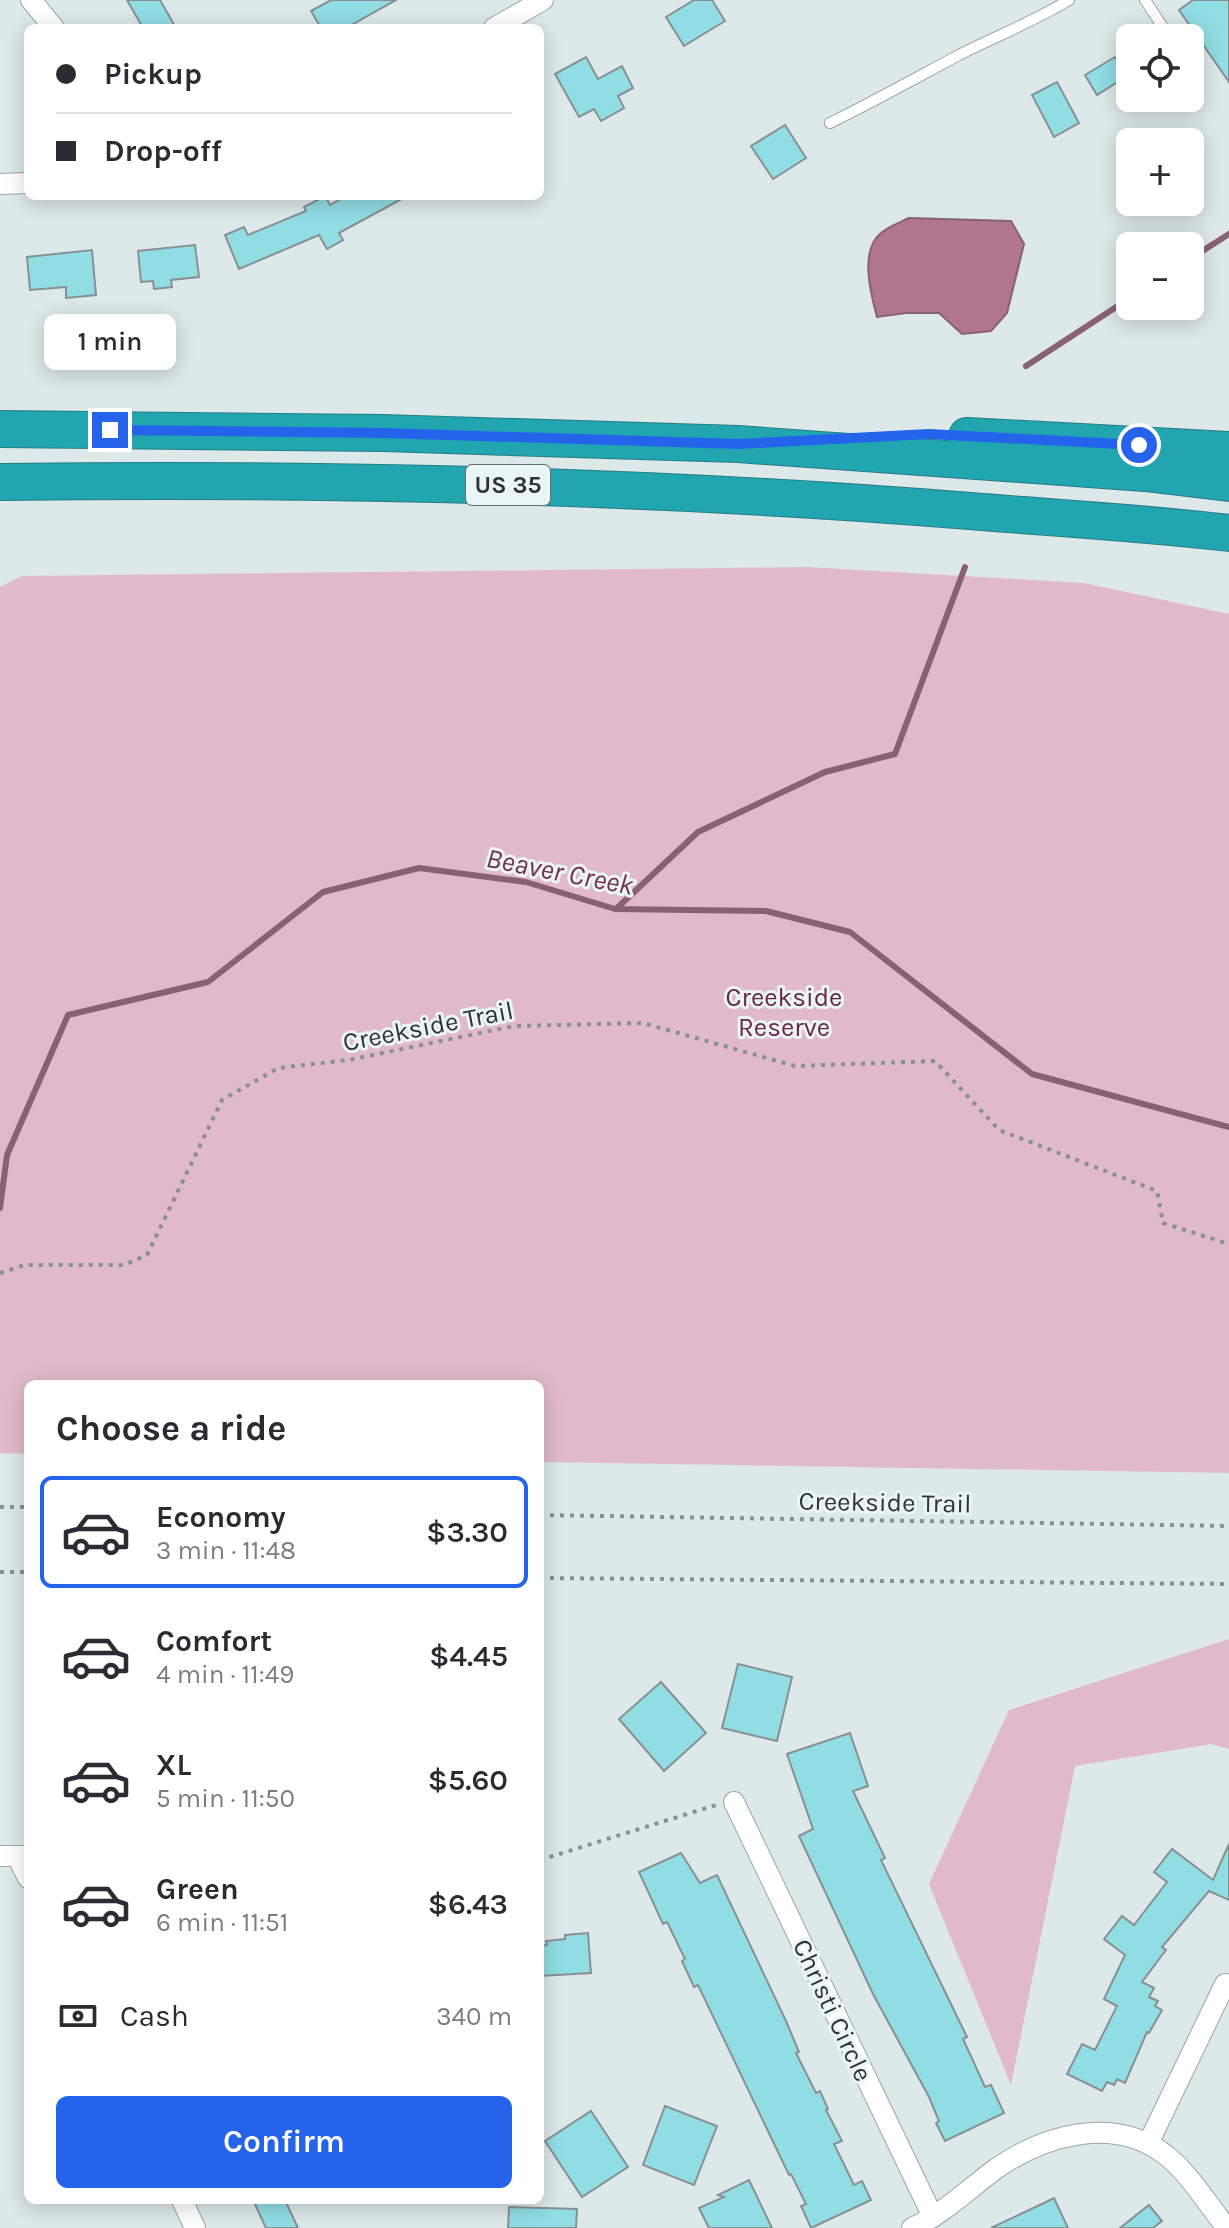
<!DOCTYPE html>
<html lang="en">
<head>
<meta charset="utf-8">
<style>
  :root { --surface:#fff; --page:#f2f2f3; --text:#2b2b33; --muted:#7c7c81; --line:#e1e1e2; --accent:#2563eb }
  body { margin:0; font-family:Karla,sans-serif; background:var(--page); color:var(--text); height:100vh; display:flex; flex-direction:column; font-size:30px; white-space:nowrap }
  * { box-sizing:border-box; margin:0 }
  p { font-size:26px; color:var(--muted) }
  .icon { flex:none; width:44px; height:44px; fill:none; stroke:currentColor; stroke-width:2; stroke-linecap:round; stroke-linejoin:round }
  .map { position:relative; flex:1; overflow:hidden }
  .side { position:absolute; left:24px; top:1380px; width:520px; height:824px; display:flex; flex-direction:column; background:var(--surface); border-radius:12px; box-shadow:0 4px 20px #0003 }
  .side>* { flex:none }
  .hud { position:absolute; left:24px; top:24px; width:520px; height:176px; border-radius:12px; box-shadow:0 4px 20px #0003; display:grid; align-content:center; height:176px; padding:0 32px; background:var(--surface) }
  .controls { position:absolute; left:1116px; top:24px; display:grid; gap:16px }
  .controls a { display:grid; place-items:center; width:88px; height:88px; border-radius:12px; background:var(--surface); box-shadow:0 4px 20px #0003; font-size:40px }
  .end { position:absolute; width:36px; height:36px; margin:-18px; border:10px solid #2563eb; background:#fff; box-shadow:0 0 0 4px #fff }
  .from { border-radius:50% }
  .bubble { position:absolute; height:56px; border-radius:12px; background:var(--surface); box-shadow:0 4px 20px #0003; font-size:26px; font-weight:600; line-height:56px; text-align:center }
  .hud b { display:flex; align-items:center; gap:28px; height:76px; font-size:30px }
  .hud b+b { border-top:2px solid var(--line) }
  .hud i { width:20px; height:20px; background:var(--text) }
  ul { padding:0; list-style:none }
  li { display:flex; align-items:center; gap:24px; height:112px; margin:0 16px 12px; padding:0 16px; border:4px solid transparent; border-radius:12px }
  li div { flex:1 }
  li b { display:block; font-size:30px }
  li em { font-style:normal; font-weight:600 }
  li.selected { border-color:var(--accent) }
  li>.icon { width:72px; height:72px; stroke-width:1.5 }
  h2 { padding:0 32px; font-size:36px; line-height:96px }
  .pay { display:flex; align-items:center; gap:20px; height:88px; padding:0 32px; font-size:30px }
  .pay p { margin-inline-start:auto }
  .action { display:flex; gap:16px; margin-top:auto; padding:16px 32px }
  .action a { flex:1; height:92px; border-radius:12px; background:var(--accent); color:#fff; font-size:32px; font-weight:600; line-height:92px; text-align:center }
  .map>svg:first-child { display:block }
</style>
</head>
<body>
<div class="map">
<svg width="1229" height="2228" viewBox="0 0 1229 2228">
  <rect width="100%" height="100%" fill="#dde8e8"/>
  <g fill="#e1bac9">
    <path d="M807,567L1084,583L1229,614V1473L540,1462V1384H28V1454L0,1453V587L22,576Z"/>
    <path d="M1229,1639V1749L1211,1744L1075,1766L1011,2085L929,1884L1009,1710Z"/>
  </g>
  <path fill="#af768d" stroke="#896272" stroke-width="2" d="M909,218L1011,221L1024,244L1007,313L991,331L962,334L939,313H906L877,317C871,294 859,251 881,233C889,226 901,222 909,218Z"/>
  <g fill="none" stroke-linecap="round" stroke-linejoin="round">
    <g stroke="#896272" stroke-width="6">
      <path d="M1190,259L1229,234"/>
      <path d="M1026,366L1130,298"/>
      <path d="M616,909L698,832L825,772L895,754L965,567"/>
      <path d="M0,1208L7,1155L68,1015L208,982L323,892L419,868L526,882L615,909L766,911L850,932L1032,1074L1229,1127"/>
    </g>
  </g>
  <g fill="#90dde4" stroke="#879192" stroke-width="2">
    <path d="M127,0H160L176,28H143Z"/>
    <path d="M331,0H396L346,28H321L311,11Z"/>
    <path d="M694,0H712L725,21L684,46L666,17Z"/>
    <path d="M1193,0H1229V82L1179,10Z"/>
    <path d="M586,57L598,79L622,66L633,88L618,96L624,108L601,121L594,109L579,117L555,74Z"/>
    <path d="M1115,57L1127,76L1097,95L1085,75Z"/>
    <path d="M1057,82L1079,123L1054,137L1032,95Z"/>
    <path d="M785,125L806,158L773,179L751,146Z"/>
    <path d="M325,196L330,205L346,196H407L339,233L343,240L327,249L319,235L239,269L225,235L244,227L248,235L306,211L304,207Z"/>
    <path d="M195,245L199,277L171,280L172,287L154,289L153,281L141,282L138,251Z"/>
    <path d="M92,250L96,295L66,298V287L30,290L27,257Z"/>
    <path d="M738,1664L792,1677L777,1741L722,1728Z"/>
    <path d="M661,1682L706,1733L664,1771L619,1719Z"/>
    <path d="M850,1733L868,1786L853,1791L885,1858L881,1860L967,2037L963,2039L985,2087L991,2085L1004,2113L945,2141L936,2123L939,2121L929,2097L873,1994L799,1836L813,1829L787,1754Z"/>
    <path d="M1229,1844V1900L1209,1891L1162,1947L1166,1950L1142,1982L1154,1988L1149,1997L1158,2001L1155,2006L1162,2010L1149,2033L1147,2032L1125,2083L1117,2079L1114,2085L1107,2082L1102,2091L1067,2074L1082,2044L1095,2050L1117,2006L1104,1999L1125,1955L1104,1939L1122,1916L1134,1925L1167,1882L1154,1872L1172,1849L1213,1880Z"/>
    <path d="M681,1853L700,1883L717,1875L786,2021L799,2052L796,2053L816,2093L820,2091L828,2109L826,2110L842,2141L834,2144L854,2185L862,2181L871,2200L811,2228L801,2206L806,2204L791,2174L789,2175L698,1985L694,1987L682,1961L685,1959L667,1922L663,1924L639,1872Z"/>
    <path d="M588,1933L591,1973L540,1976V1946L547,1945L546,1941L565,1939V1935Z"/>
    <path d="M665,2106L717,2126L694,2185L643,2165Z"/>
    <path d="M591,2111L628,2167L582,2197L545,2141Z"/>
    <path d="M749,2180L772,2228H709L699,2208L724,2197L718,2195Z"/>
    <path d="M1054,2198L1068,2228H991L1046,2202Z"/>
    <path d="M253,2200H285L298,2228H266Z"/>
    <path d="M1149,2205L1162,2221L1153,2228H1120Z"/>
    <path d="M509,2207L577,2209L576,2228H508Z"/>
  </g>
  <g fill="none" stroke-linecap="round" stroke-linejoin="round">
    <defs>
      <g id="lane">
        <path d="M1145,0L1170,38"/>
        <path d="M1190,66L1193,70"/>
        <path d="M830,123C873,102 914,79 957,56C994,37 1033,22 1069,0"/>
      </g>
      <g id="street">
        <path d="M31,0L54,28"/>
        <path d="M494,28L543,0"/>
        <path d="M0,184L28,183"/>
        <path d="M734,1802L933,2217"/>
        <path d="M0,1856H28"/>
        <path d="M17,1856L28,1878"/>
        <path d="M1148,2144L1225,1984"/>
        <path d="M182,2200L195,2228"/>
        <path d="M912,2228C945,2213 968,2189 997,2168C1045,2135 1113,2116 1163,2153C1189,2172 1207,2204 1227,2228"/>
      </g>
      <g id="highway">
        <path d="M0,429L383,433L738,444L1145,473L1229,483"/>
        <path d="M967,436L1229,450"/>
        <path d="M0,482C324,478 647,485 970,511C1056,518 1143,523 1229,533"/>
      </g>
    </defs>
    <use href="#lane" stroke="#9ca6a6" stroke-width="12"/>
    <use href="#street" stroke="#9ca6a6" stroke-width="22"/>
    <use href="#highway" stroke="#267d84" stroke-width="38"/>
    <g stroke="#899090" stroke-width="4" stroke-dasharray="4 6" stroke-linecap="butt">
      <path d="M0,1273L25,1265H124L147,1255L222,1100L278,1068L348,1060L514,1026L643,1023L795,1066L935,1061L999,1130L1157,1191L1163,1223L1229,1244"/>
      <path d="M0,1507H28"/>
      <path d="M540,1515L1229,1526"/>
      <path d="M0,1572H28"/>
      <path d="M540,1578L1229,1584"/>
      <path d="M540,1860L716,1805"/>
    </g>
    <use href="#lane" stroke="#fff" stroke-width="10"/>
    <use href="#street" stroke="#fff" stroke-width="20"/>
    <use href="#highway" stroke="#21a5af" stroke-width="36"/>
  </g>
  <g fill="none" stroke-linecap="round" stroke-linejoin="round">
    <path stroke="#2563eb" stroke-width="10" d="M110,430L383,433L738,444L929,434L1139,445"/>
  </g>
  <g text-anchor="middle" stroke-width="6" stroke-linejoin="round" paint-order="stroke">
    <rect fill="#eaf5f6" stroke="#686e6e" stroke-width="2" x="466" y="465" width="84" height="40" rx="6"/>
    <g font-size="24" font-weight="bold" fill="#303434">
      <text x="508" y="493">US 35</text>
    </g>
    <g font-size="26" fill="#6b2546" stroke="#eaf5f6">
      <text x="784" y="1006">Creekside<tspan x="784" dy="30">Reserve</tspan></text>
    </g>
    <g font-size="26" fill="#303434" stroke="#eaf5f6">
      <text transform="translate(428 1026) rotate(-11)" y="9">Creekside Trail</text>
      <text transform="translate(885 1502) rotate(1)" y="9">Creekside Trail</text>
      <text transform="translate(833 2010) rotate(65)" y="9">Christi Circle</text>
    </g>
    <g font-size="28" font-style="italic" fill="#783051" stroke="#eaf5f6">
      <text transform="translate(560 871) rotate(11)" y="10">Beaver Creek</text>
    </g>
  </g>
</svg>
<div class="controls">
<a><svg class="icon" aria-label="locate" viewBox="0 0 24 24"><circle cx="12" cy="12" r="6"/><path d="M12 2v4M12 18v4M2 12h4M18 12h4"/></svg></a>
<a>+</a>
<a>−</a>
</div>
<i class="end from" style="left:1139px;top:445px"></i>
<i class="end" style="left:110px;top:430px"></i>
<div class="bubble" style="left:44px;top:314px;width:132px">1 min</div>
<div class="hud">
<b><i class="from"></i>Pickup</b>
<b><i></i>Drop-off</b>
</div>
<section class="side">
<h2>Choose a ride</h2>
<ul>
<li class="selected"><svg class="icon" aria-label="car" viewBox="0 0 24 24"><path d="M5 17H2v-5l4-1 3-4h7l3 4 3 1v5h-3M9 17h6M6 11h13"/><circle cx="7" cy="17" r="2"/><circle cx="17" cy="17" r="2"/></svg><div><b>Economy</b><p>3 min · 11:48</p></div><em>$3.30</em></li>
<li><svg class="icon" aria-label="car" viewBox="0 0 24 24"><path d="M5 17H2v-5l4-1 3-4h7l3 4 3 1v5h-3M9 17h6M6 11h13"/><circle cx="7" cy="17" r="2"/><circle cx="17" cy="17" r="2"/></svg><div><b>Comfort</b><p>4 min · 11:49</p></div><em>$4.45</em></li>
<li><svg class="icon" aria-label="car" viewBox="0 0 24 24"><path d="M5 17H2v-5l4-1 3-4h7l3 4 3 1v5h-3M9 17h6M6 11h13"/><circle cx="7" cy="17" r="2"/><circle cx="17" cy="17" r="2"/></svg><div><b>XL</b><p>5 min · 11:50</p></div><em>$5.60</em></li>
<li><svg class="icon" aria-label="car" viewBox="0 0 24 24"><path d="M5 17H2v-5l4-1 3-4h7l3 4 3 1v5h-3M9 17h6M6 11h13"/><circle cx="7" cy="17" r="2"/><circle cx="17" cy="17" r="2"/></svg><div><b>Green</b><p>6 min · 11:51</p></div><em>$6.43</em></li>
</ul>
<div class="pay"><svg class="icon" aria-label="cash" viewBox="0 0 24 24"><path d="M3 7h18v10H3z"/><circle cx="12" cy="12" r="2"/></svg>Cash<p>340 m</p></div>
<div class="action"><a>Confirm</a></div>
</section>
</div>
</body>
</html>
